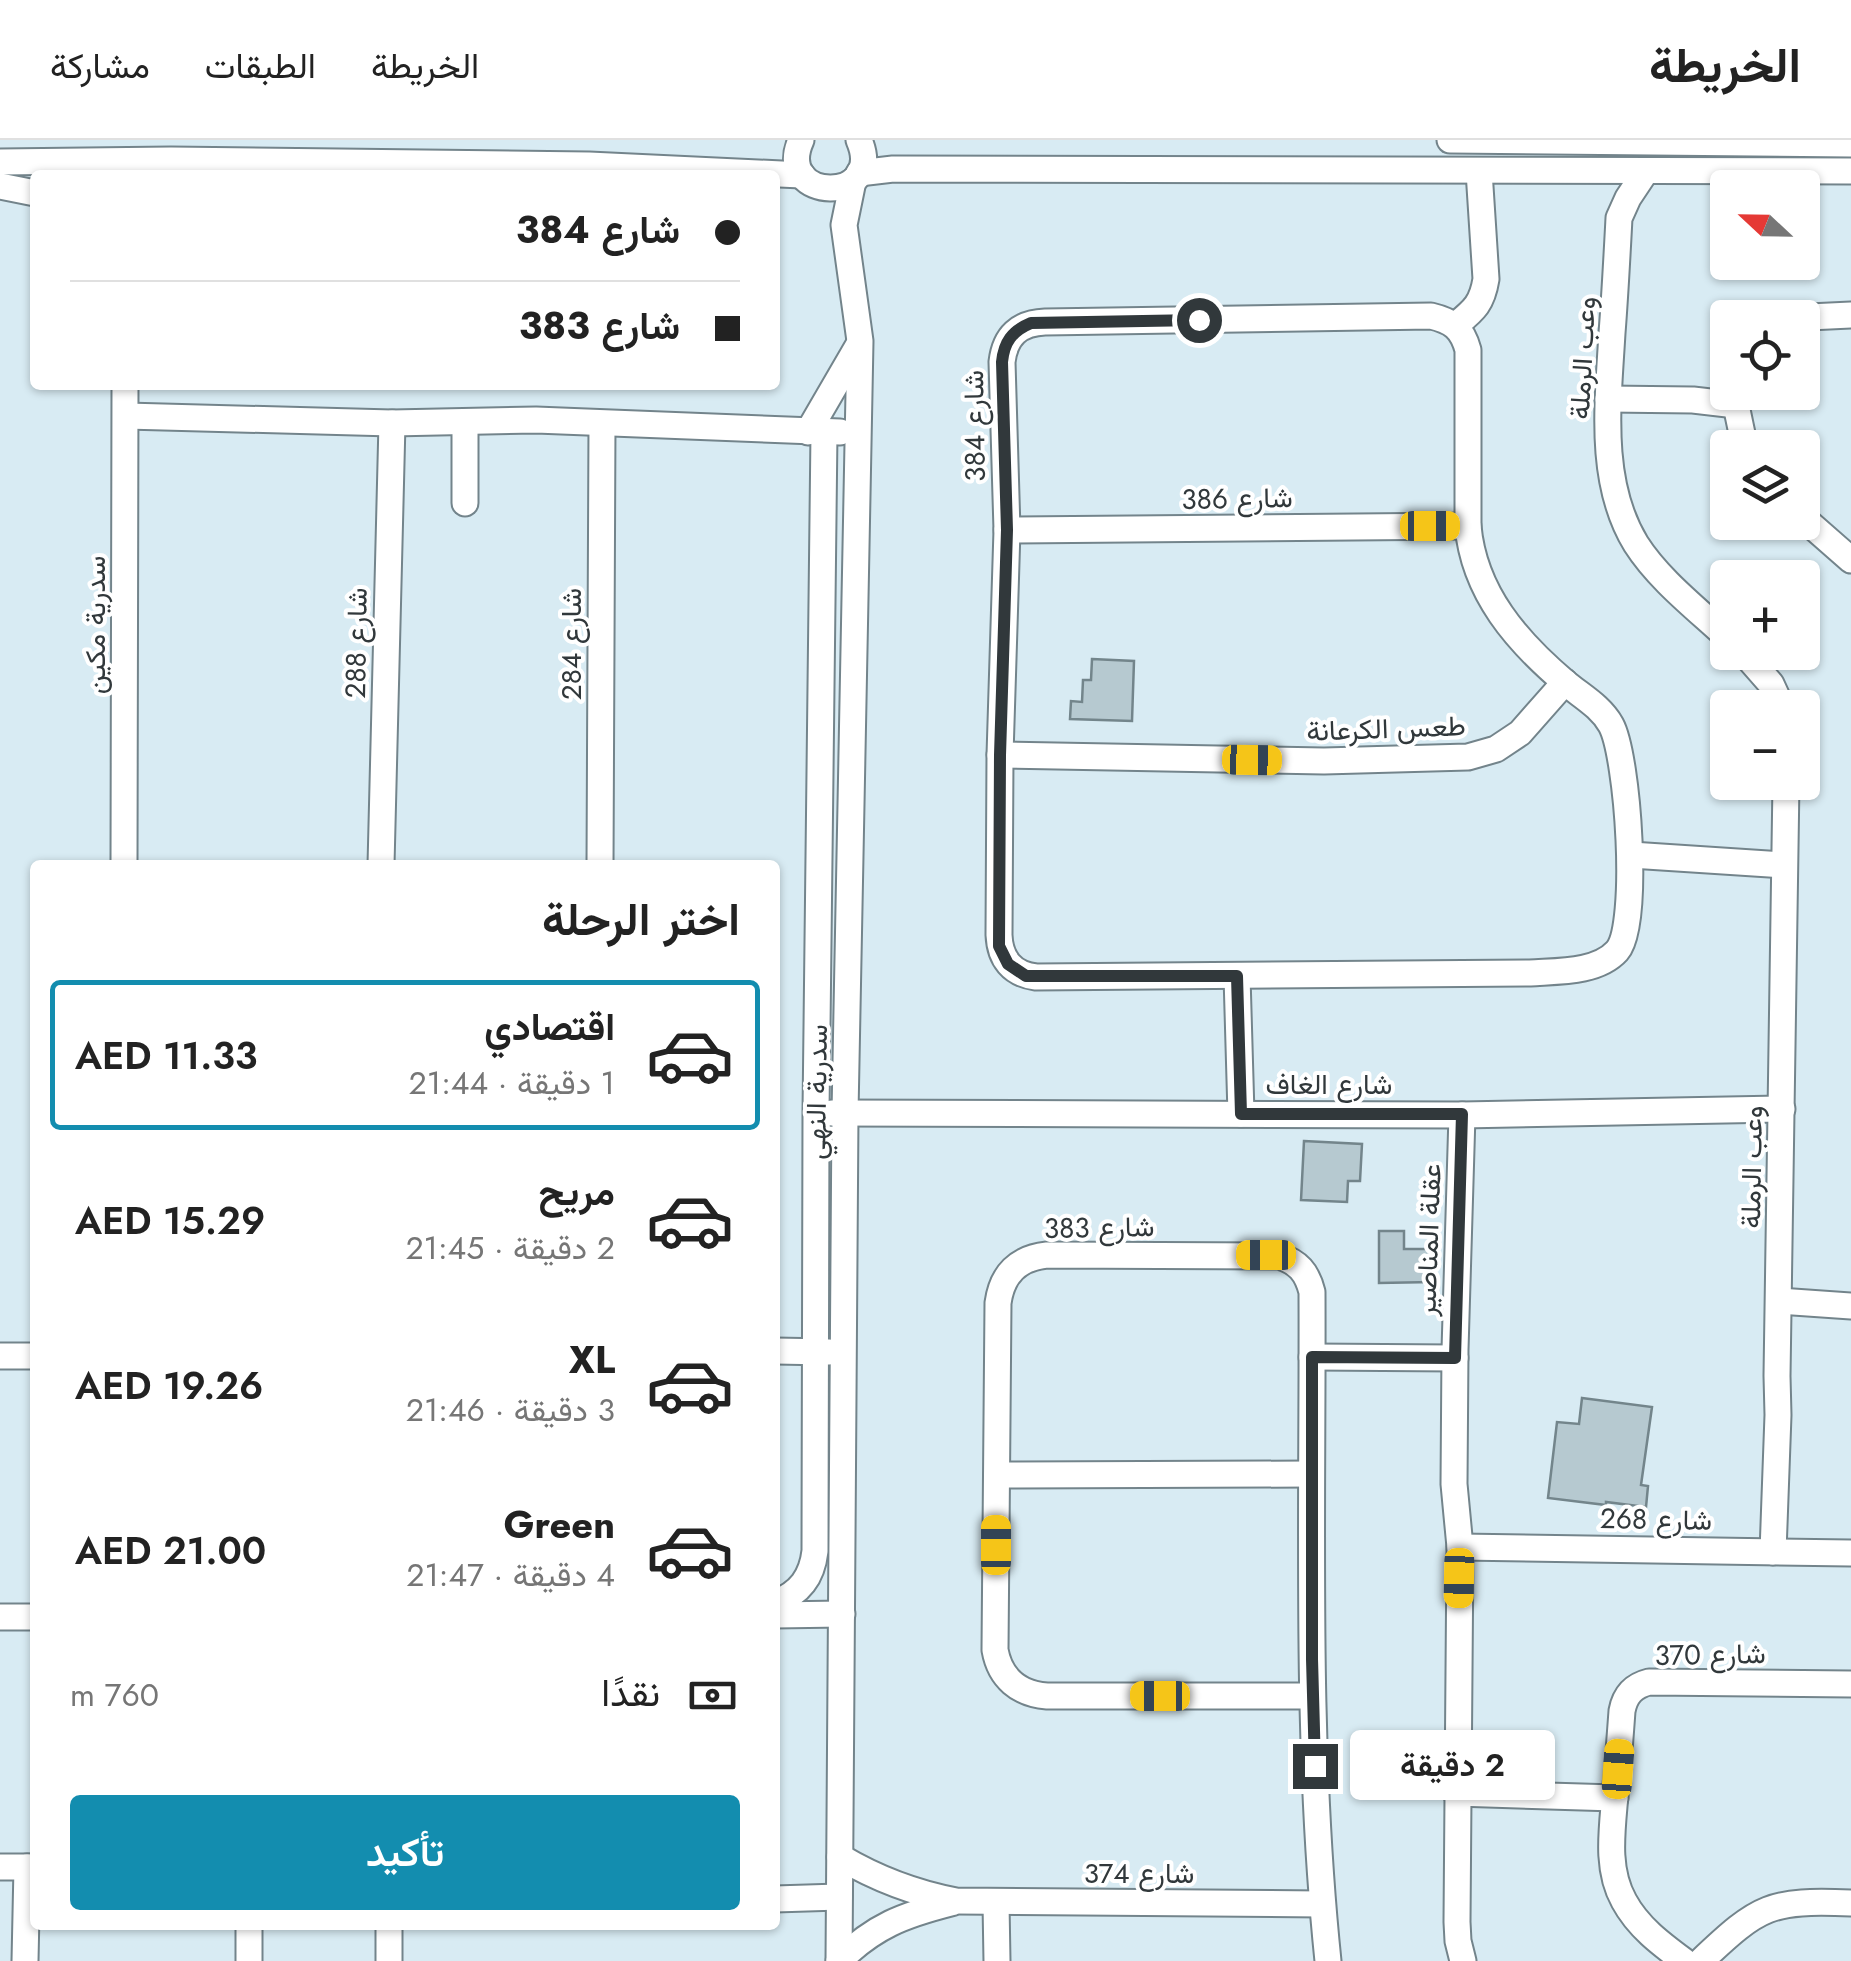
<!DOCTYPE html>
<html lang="ar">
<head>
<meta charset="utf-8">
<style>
  :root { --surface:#fff; --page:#f6f6f6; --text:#222; --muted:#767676; --line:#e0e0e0; --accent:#138daf }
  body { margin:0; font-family:Jost,Vazirmatn,sans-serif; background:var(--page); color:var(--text); direction:rtl; height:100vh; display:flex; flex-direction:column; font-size:38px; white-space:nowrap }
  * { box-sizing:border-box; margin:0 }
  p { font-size:32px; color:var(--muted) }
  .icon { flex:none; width:55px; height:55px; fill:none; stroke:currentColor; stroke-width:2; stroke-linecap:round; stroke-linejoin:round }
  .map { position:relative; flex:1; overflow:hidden; direction:ltr }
  .panel { position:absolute; left:30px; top:720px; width:750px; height:1070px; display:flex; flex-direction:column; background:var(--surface); border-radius:10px; box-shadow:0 2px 8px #0004; direction:rtl }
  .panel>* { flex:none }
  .top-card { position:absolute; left:30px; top:30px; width:750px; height:220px; border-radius:10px; box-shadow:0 2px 8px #0004; direction:rtl; display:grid; align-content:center; height:220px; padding:0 40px; background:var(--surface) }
  .needle { width:65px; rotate:292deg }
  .fabs { position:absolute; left:1710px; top:30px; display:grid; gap:20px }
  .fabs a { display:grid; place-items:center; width:110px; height:110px; border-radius:10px; background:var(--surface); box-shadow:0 2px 8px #0004; font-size:50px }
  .end { position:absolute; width:45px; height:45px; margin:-22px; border:12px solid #31383b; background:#fff; box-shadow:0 0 0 5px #fff }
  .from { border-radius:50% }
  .bubble { position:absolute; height:70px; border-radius:10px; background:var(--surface); box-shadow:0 2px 8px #0004; font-size:32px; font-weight:600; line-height:70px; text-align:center; direction:rtl }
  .car { position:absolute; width:30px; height:60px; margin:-30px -15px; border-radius:12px; box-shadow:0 0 8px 2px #0007; background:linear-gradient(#f5c518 24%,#345 0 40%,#f5c518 0 76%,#345 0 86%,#f5c518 0) }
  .top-card b { display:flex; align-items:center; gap:35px; height:95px; font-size:38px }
  .top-card b+b { border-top:2px solid var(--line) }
  .top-card i { width:25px; height:25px; background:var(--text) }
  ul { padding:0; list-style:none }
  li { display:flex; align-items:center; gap:30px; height:150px; margin:0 20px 15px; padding:0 20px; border:5px solid transparent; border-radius:10px }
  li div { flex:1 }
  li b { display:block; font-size:38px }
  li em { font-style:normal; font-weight:600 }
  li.selected { border-color:var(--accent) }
  li>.icon { width:90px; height:90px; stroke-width:1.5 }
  h2 { padding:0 40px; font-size:45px; line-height:120px }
  .pay { display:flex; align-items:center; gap:25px; height:110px; padding:0 40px; font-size:38px }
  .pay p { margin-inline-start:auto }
  .button { display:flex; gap:20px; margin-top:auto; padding:20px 40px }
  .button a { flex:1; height:115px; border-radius:10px; background:var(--accent); color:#fff; font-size:40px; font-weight:600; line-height:115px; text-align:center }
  header { display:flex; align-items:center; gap:60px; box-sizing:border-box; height:140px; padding:0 50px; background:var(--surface); border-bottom:2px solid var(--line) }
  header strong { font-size:48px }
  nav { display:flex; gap:55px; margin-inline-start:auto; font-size:35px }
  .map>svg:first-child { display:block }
</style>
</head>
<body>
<header>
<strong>الخريطة</strong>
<nav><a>الخريطة</a><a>الطبقات</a><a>مشاركة</a></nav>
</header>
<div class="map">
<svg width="1851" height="1821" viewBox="0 0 1851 1821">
  <rect width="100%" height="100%" fill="#d8ebf3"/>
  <g fill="#b6c9d0" stroke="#73858b" stroke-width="2.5">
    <path d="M1092,519L1134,521L1132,581L1070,579L1071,561L1082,562L1083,540H1091Z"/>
    <path d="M1304,1001L1362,1004L1360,1041H1348L1347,1062L1301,1060Z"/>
    <path d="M1379,1091H1404V1109H1433V1142L1379,1143Z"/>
    <path d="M1582,1258L1652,1267L1641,1345L1648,1346L1646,1367L1606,1362V1365L1548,1358L1557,1282L1579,1284Z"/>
  </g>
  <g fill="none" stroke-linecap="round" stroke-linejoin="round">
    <defs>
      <g id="minor">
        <path d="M801,0C773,63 887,65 859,0"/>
        <path d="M1450,0L1851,4"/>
        <path d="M0,22L171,20L589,25L802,35"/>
        <path d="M1646,31L1628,58L1619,78C1617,116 1615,155 1612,193C1608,263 1598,342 1636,404C1659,440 1697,469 1728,498"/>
        <path d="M859,33L893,29L1851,31"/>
        <path d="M0,46L35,53"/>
        <path d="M1431,176C1452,181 1462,188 1468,210V386C1474,453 1517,502 1567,544C1583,557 1601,567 1611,585C1628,616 1640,785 1617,811C1597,833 1557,831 1530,833L1036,837C1012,834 1000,819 999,795L1000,615L1007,390L1002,222C1005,196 1019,183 1045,182Z"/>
        <path d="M1788,178L1851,175"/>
        <path d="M1456,185C1474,170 1482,164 1486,139L1479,31"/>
        <path d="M1739,252L1736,265L1745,308"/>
        <path d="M1608,259L1693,260L1736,265"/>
        <path d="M126,276L392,283L536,280L840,292"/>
        <path d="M465,282V363"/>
        <path d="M808,292L858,206"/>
        <path d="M1802,377L1851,420"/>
        <path d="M1007,390L1468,386"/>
        <path d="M1743,512L1771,544L1782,568"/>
        <path d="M1000,615L1324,621L1468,617L1496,609L1520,593L1565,542"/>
        <path d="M1631,715L1784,725"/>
        <path d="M124,725L125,245"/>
        <path d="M381,725L392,283"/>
        <path d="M600,725L602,284"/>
        <path d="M1237,836L1241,974"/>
        <path d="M832,973L1462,975L1782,969"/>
        <path d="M1462,975L1455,1210L1454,1344L1460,1407L1457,1782L1458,1801L1463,1821"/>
        <path d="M1779,1161L1851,1166"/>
        <path d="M775,1211L829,1212"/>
        <path d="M0,1216H35"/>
        <path d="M1312,1217L1455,1218"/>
        <path d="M997,1335L1310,1334"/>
        <path d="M1460,1407L1851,1413"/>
        <path d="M1773,1412L1778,1275L1777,1236L1786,642"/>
        <path d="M775,1463C800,1453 812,1437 815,1411L816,972L824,292"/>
        <path d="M775,1475L842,1474"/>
        <path d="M0,1477H35"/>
        <path d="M1312,1556H1047C1019,1554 1000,1538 995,1510L998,1163C1002,1134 1018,1118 1047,1115L1279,1116C1298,1122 1307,1132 1312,1152C1313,1375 1305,1599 1328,1821"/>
        <path d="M1456,1653L1615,1658"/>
        <path d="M840,1717C877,1739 914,1753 956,1761L1322,1764"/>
        <path d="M0,1727H35"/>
        <path d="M775,1759L839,1757"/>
        <path d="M996,1763L997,1821"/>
        <path d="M249,1785V1821"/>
        <path d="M25,1821L27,1727"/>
        <path d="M389,1821V1785"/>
        <path d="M839,1821L845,973L860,201L844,85L853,41"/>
        <path d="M839,1821C874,1786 904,1775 951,1763"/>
        <path d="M1684,1821C1661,1804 1638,1787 1624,1761C1606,1729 1612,1691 1615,1655C1618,1627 1620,1599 1622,1571C1625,1555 1633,1546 1649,1542L1851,1544"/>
        <path d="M1701,1821C1760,1765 1770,1760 1851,1763"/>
      </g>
    </defs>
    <use href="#minor" stroke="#73848b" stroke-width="29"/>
    <use href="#minor" stroke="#fff" stroke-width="25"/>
  </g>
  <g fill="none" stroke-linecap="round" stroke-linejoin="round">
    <path stroke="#31383b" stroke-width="12" d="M1199,180L1031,183C1012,191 1004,202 1002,222L1007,390L1000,615L999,806L1008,824L1026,836H1237L1241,974H1462L1455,1218L1312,1217V1519L1315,1626"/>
  </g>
  <g text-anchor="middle" stroke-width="8" stroke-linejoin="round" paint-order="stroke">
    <g font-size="28" fill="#31383b" stroke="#fff">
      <text transform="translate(1582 218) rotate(-87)" y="10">وعب الرملة</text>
      <text transform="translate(974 286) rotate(-91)" y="10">شارع 384</text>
      <text transform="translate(1237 358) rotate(-1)" y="10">شارع 386</text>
      <text transform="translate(95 485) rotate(-90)" y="10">سدرية مكين</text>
      <text transform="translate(356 503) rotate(-89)" y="10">شارع 288</text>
      <text transform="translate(571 504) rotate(-90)" y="10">شارع 284</text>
      <text transform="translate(1386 588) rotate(-2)" y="10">طعس الكرعانة</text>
      <text x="1329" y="954">شارع الغاف</text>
      <text transform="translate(816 952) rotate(-89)" y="10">سدرية النهي</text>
      <text transform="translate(1751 1027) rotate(-89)" y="10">وعب الرملة</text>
      <text transform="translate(1099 1087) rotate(-1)" y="10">شارع 383</text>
      <text transform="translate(1428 1100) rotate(-88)" y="10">عقلة المناصير</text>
      <text transform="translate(1656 1379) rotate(1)" y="10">شارع 268</text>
      <text transform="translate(1710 1514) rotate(-1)" y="10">شارع 370</text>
      <text x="1139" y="1743">شارع 374</text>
    </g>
  </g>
</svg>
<div class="fabs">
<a><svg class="needle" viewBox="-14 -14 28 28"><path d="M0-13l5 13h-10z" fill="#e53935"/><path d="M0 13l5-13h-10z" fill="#767676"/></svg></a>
<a><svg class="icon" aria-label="locate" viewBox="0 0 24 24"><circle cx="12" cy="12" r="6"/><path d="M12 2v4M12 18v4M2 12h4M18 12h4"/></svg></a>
<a><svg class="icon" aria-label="layers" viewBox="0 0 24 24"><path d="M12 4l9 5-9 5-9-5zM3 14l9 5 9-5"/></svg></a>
<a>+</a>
<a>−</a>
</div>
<i class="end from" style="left:1199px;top:180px"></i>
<i class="end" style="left:1315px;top:1626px"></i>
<div class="bubble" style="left:1350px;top:1590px;width:205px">2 دقيقة</div>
<i class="car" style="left:1430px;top:386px;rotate:90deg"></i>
<i class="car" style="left:1252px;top:620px;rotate:91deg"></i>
<i class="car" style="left:1266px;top:1115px;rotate:270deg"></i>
<i class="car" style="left:996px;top:1405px;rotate:0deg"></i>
<i class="car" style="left:1459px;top:1438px;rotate:181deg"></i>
<i class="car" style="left:1160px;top:1556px;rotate:270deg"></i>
<i class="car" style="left:1618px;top:1629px;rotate:4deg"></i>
<div class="top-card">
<b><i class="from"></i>شارع 384</b>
<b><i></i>شارع 383</b>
</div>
<section class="panel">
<h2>اختر الرحلة</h2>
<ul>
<li class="selected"><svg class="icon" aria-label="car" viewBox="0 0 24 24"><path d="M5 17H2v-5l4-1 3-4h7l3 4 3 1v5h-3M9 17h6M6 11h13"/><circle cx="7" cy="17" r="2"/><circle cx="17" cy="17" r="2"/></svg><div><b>اقتصادي</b><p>1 دقيقة · 21:44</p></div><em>AED 11.33</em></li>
<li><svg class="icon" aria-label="car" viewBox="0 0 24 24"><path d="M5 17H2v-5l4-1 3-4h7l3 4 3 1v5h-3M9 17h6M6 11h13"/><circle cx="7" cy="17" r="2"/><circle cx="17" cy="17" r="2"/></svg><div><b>مريح</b><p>2 دقيقة · 21:45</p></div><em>AED 15.29</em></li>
<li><svg class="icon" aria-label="car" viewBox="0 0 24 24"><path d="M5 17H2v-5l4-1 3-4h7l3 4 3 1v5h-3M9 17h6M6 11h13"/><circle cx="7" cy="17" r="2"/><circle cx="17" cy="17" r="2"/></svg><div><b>XL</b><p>3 دقيقة · 21:46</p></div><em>AED 19.26</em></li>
<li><svg class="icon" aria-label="car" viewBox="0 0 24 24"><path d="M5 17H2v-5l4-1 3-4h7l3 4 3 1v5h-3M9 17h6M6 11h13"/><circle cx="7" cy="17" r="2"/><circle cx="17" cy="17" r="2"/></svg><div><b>Green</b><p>4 دقيقة · 21:47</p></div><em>AED 21.00</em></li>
</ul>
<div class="pay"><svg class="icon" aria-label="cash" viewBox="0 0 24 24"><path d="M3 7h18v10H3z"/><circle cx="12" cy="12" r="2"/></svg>نقدًا<p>760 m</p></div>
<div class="button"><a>تأكيد</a></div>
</section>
</div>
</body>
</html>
